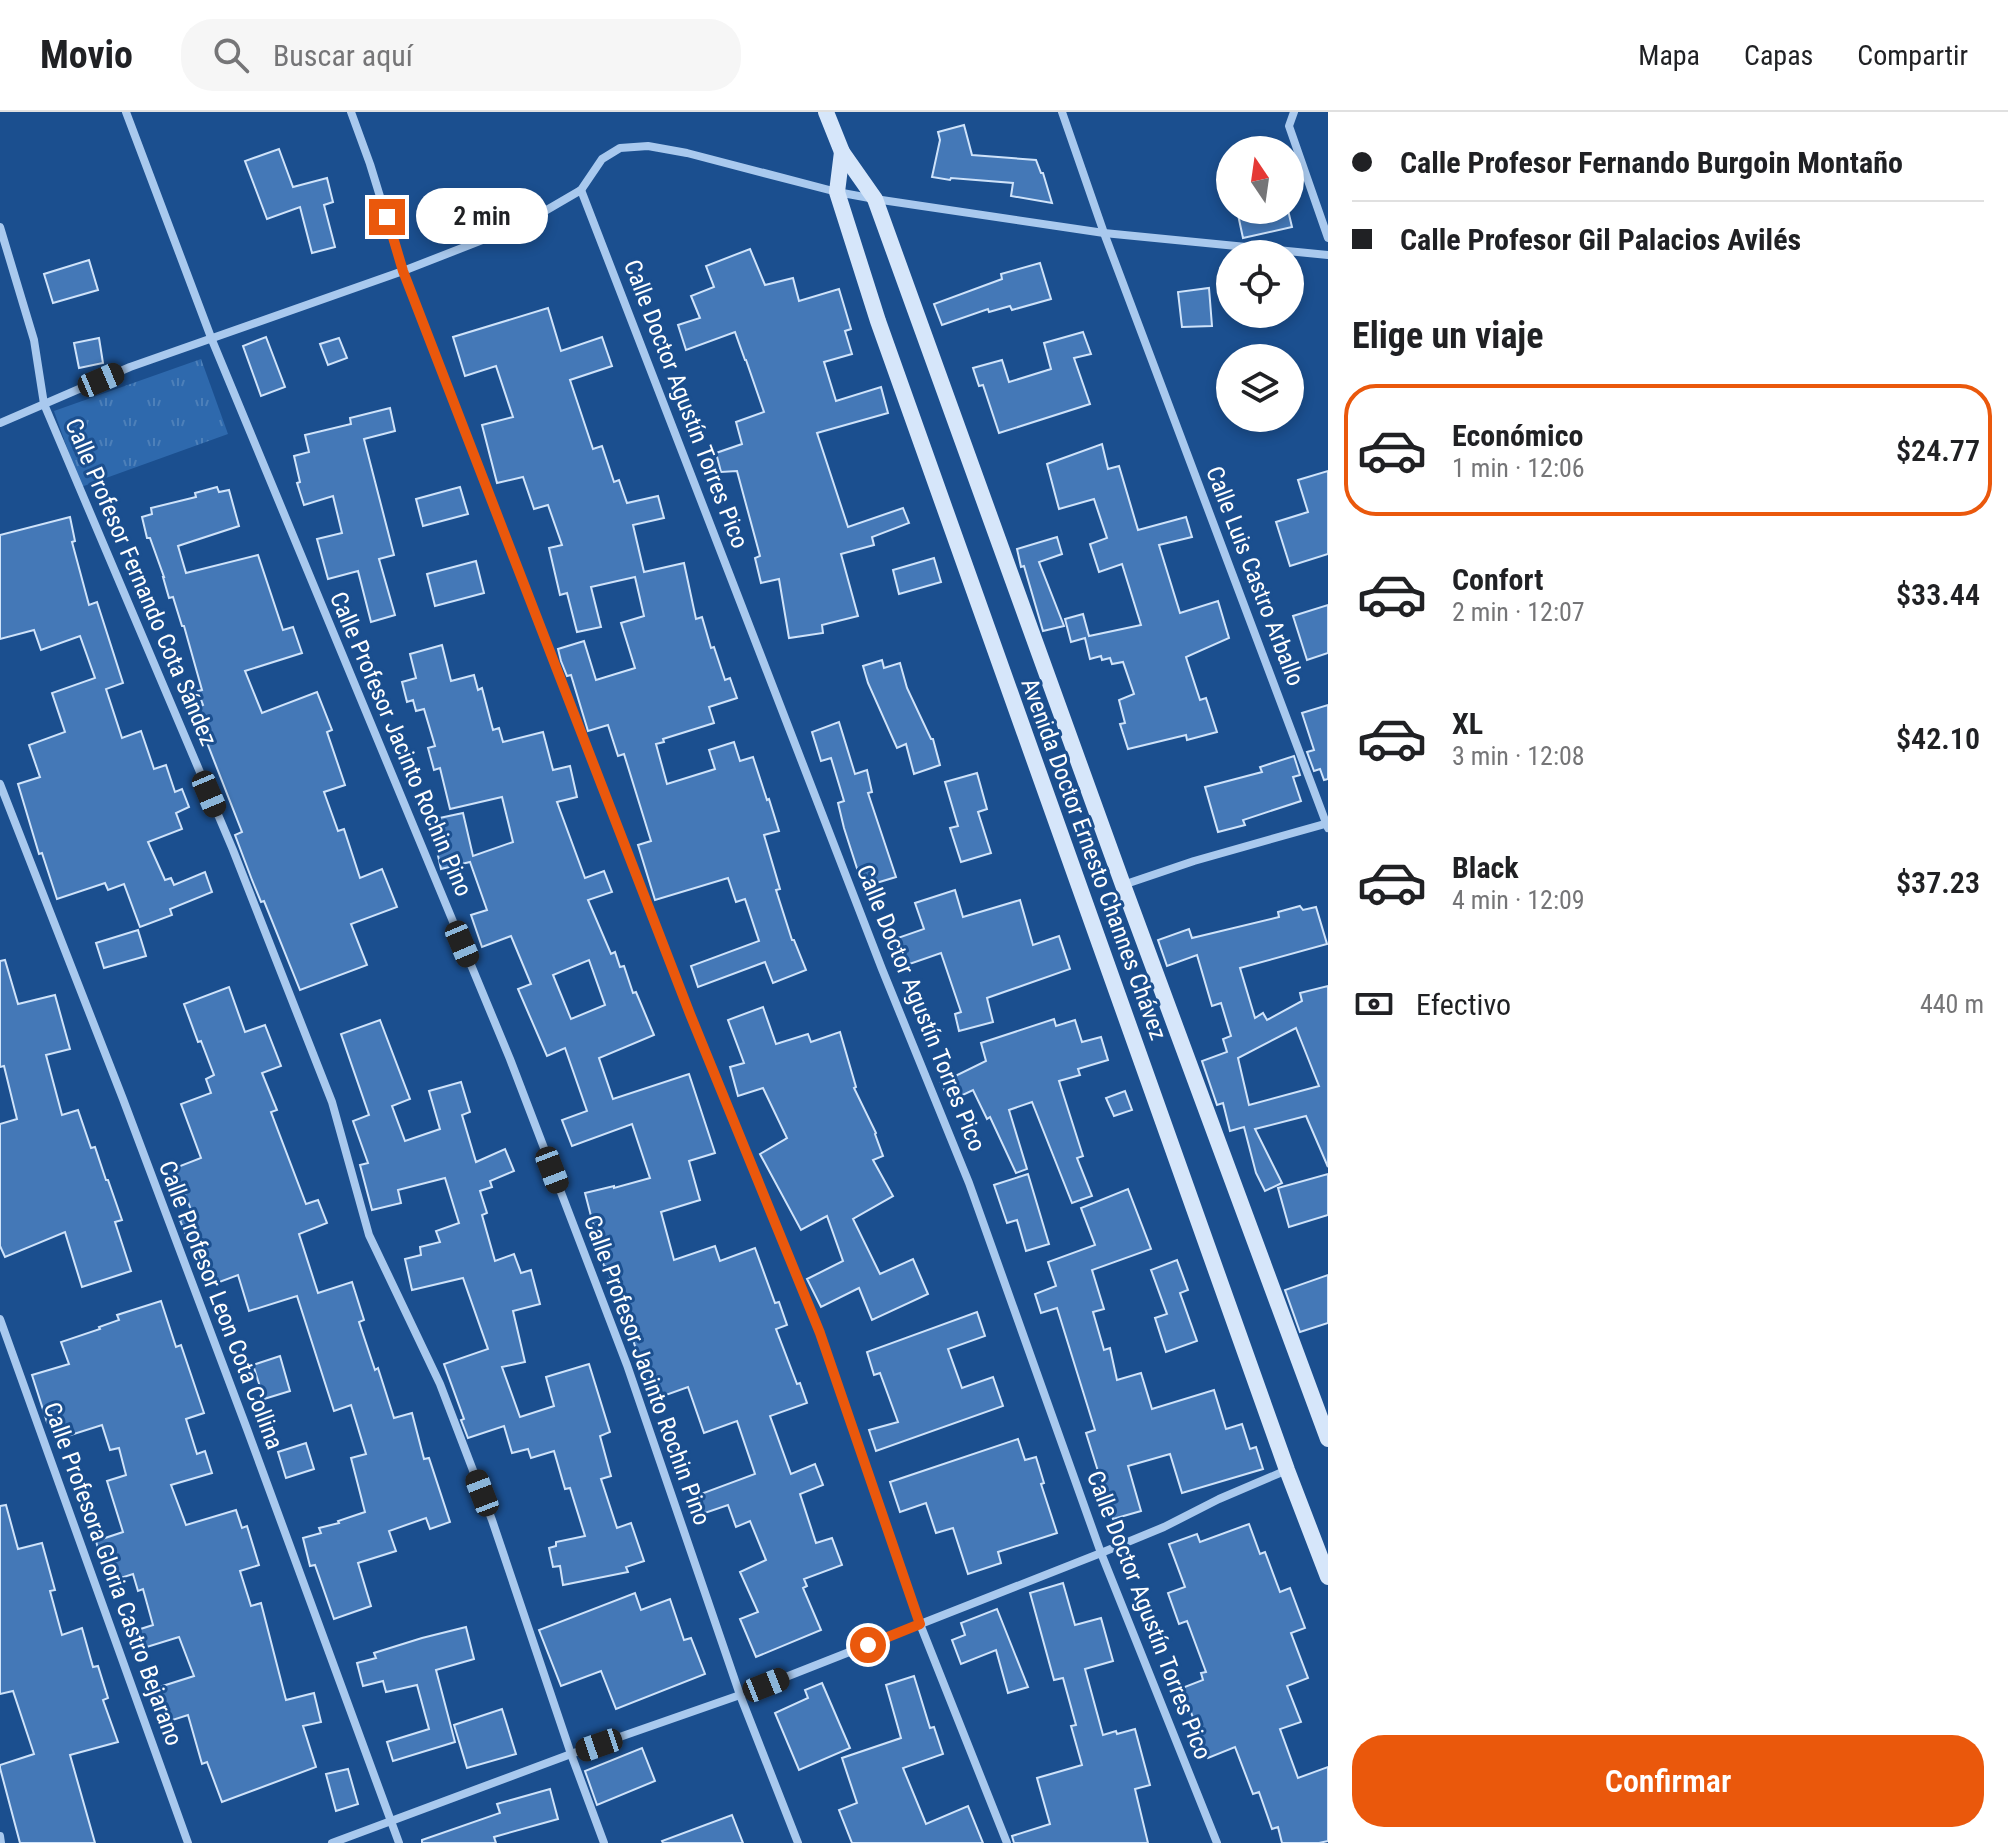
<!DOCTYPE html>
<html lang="es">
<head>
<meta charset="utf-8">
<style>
  :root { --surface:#fff; --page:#f6f6f6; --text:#202124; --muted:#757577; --line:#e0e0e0; --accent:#ea580c }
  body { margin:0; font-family:"Roboto Condensed",sans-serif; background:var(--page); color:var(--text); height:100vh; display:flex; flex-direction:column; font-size:30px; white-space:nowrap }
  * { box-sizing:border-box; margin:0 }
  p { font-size:26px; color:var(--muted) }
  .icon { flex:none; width:44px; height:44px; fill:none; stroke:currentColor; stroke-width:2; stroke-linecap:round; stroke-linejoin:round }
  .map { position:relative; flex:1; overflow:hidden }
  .side { display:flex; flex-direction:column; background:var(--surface); width:680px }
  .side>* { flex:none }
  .guide { display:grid; align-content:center; height:176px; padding:0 24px; background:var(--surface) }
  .needle { width:52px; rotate:347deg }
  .controls { position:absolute; left:1216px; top:24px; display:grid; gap:16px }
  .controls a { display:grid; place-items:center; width:88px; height:88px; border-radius:50%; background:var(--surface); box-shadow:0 4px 12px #0003; font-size:40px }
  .end { position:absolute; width:36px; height:36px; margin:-18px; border:10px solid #ea580c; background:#fff; box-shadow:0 0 0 4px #fff }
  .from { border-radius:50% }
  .bubble { position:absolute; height:56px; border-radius:28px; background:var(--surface); box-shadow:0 4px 12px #0003; font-size:26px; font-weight:600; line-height:56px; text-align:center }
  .car { position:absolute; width:24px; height:48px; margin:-24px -12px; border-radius:10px; box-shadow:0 0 6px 2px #0007; background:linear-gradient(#222 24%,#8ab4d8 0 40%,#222 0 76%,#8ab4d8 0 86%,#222 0) }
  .guide b { display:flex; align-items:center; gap:28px; height:76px; font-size:30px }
  .guide b+b { border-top:2px solid var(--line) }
  .guide i { width:20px; height:20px; background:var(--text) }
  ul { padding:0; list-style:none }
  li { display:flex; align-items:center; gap:24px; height:132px; margin:0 16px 12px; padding:0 8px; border:4px solid transparent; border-radius:32px }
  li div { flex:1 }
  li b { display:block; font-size:30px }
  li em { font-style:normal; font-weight:600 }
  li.current { border-color:var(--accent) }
  li>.icon { width:72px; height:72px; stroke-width:1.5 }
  h2 { padding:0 24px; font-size:36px; line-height:96px }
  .pay { display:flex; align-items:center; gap:20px; height:88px; padding:0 24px; font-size:30px }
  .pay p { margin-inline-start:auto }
  .action { display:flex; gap:16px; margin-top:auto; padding:16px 24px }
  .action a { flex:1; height:92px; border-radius:32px; background:var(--accent); color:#fff; font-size:32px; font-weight:600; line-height:92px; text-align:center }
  header { display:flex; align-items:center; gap:48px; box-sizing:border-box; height:112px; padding:0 40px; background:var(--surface); border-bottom:2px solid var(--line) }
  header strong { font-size:38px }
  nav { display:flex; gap:44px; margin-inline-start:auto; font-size:28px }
  .search { width:560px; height:72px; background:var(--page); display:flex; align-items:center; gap:20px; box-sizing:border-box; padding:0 28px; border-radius:32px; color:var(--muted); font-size:30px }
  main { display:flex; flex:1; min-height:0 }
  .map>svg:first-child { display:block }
</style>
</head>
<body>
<header>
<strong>Movio</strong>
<div class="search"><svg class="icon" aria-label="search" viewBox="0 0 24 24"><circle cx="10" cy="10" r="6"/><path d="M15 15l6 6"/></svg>Buscar aquí</div>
<nav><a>Mapa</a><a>Capas</a><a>Compartir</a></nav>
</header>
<main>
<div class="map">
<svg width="1328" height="1731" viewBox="0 0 1328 1731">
  <defs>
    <pattern id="grass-tufts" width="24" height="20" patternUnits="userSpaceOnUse" patternTransform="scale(2)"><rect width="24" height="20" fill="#2e69ad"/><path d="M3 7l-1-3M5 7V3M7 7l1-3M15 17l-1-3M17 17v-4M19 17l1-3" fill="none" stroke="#4d80b9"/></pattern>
  </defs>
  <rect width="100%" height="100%" fill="#1b4f8f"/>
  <path fill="url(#grass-tufts)" d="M201,247L228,322L81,375L54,299Z"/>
  <g fill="#4478b7" stroke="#cfe3fa" stroke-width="2" fill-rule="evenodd">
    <path d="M964,13L972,43L1036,48L1041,61H1043L1052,91L1011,84L1013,71L951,66L950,68L932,65L940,28L938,20Z"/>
    <path d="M279,37L293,75L327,66L333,90L324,93L335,135L312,141L300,95L267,107L245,49Z"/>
    <path d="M1237,98H1288L1292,115L1243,126Z"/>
    <path d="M750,137L765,173L793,166L799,189L839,177L851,217L845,219L852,242L824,250L836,289L881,275L888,301L817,321L848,415L903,396L909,411L872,425L874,433L841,442L858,504L822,513L823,521L789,526L779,467L761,471L755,446L760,444L737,359L721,360L716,341L742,332L736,310L764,300L746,248H745L735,220L686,238L678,213L700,206L691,184L714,175L706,154Z"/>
    <path d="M89,148L98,178L53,191L44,162Z"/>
    <path d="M1040,151L1051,187L1012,198L1010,194L989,200L988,197L942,213L934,192L1002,167L1001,162Z"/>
    <path d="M1209,176L1212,214L1182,215L1178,180Z"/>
    <path d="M548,196L561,239L602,225L612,254L570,268L593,337L602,334L614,370L619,368L627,391L658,384L664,406L633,413L644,460L684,451L696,507L702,505L711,536L714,535L725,568L730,566L737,586L709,595L714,611L663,627L664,630L656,632L667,672L715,657L709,638L734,630L740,649L753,645L767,688L769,687L779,719L764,723L780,777L776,778L792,828H794L806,858L773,871L765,850L698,875L691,854L759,829L745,787L736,790L728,766L655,788L638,733L651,729L624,642L618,644L608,613L588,619L571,563L567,564L561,549L558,537L584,529L596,568L635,556L621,511L644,504L635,465L591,475L601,515L577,520L567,481L560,483L549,436L562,433L548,393L534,397L523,365L497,371L482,313L513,305L496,254L465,264L453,225Z"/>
    <path d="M1083,220L1091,242L1074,246L1090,292L999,321L983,273L979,274L973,256L1002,248L1009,270L1051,257L1044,231Z"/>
    <path d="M266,225L285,275L261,284L243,234Z"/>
    <path d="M99,226L103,251L79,256L74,231Z"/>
    <path d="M339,226L347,246L328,253L320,232Z"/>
    <path d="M390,296L395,319L364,327L394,443L379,447L395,503L371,510L358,459L328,467L317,427L342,421L333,384L304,393L297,371L300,370L294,344L309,340L305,323L351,312L350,306Z"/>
    <path d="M1102,332L1108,357L1119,354L1138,418L1186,405L1192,425L1159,433L1180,501L1218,489L1229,526L1186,545L1200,588L1206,586L1217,620L1187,628L1186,623L1128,637L1120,612L1125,611L1119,588L1134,582L1123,550L1112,552L1110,546L1102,548L1101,544L1090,547L1085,526L1071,530L1065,507L1083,502L1089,524L1141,513L1122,452L1099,460L1090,432L1107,426L1094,387L1059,397L1047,352Z"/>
    <path d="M1328,359V442L1290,454L1276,410L1308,400L1298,368Z"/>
    <path d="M217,375L219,380L229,378L239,414L178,434L186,461L258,443L283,518L293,515L302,541L245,559L262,601L317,580L332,618L327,620L345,673L324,680L338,719L344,717L360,766L382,757L397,795L351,812L367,853L300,878L264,789L261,790L252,768L235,723L242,720L204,623L202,624L191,598L203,593L198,579L202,578L184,514H182L173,485L169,486L163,465H164L150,426H147L142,405L152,402L151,396L196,385L195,381Z"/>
    <path d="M460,375L468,402L423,414L416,387Z"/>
    <path d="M70,405L75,429L72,430L89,493L97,490L123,571L106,577L122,626L141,619L154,657L166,653L175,680L182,677L189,695L176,701L182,717L148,730L165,768L171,766L174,773L205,760L212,780L170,797L172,803L140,815L124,772L108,778L105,771L57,787L42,741L39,742L18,672L40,665L29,633L65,620L52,581L95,566L80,524L41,538L34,518L0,527V423Z"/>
    <path d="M1057,425L1062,442L1039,450L1064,514L1043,519L1024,454L1021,455L1017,437Z"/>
    <path d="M934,446L941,470L899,482L893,458Z"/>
    <path d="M476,449L484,481L435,494L427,462Z"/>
    <path d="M1328,493V541L1307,548L1293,504Z"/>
    <path d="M442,533L451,569L474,563L478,578L482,576L493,618L499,616L503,630L543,620L553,658L570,654L577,685L557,690L585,766L604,759L612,780L588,788L611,842L615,840L620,855L624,854L633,881L636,880L654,923L599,946L613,987L689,962L715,1041L689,1049L700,1088L661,1100L674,1148L715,1134L720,1149L755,1136L775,1191L779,1190L787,1213L776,1217L797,1272L800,1271L807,1291L770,1304L791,1362L815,1352L823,1373L800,1382L816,1431L832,1426L842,1453L804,1467L807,1474L803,1476L821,1518L756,1545L740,1507L758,1500L740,1460L766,1448L750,1409L736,1415L728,1393L696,1404L690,1386L755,1362L737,1309L704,1321L688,1275L652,1288L628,1212L606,1154H604L585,1081L614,1074V1076L650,1066L632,1012L572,1034L562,1008L587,999L565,936L547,944L518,877L531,872L511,824L482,835L471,803L487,798L470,750L441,757L430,708L463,701L473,744L513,730L502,685L450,697L440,656L434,658L428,636L435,634L424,597L416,599L413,588L407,590L402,570L416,566L410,542ZM589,848L605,893L571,907L553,863Z"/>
    <path d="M882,548L884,556L900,551L907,576L931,627H933L940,653L914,662L906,632L897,636L868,571L863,554Z"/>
    <path d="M1328,593V667L1324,668L1320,657L1314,659L1307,640L1314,638L1302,601Z"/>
    <path d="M839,610L855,662L867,658L872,680L868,681L896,765L863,775L844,716L838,691L844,689L831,646L821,649L812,620Z"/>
    <path d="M1294,644L1300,663L1293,665L1301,689L1243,708L1245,713L1218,720L1205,675L1262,660L1260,655Z"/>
    <path d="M977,661L987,697L978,700L991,741L961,750L950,716L958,714L945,670Z"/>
    <path d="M955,778L963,805L1020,788L1033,833L1059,824L1070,857L987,886L993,910L959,919L955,902L961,900L941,841L898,856L889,829L924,817L915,791Z"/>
    <path d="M1300,794L1303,798L1316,795L1327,832L1240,856L1255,906L1263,901L1267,908L1302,889L1300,881L1328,874V1055L1306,1004L1255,1017L1282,1071L1265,1079L1256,1061L1244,1015L1230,1019L1223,991L1217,993L1202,949L1227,940L1223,927L1231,924L1221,891L1212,894L1197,843L1167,854L1158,828L1189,817L1192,826L1279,805L1278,800ZM1296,916L1319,974L1249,993L1238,946Z"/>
    <path d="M138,818L146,844L104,856L96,831Z"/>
    <path d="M5,848L18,892L55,883L70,937L46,943L62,1003L78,998L91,1036L95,1035L106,1068H108L122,1108L115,1110L131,1159L82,1175L65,1120L5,1145L0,1134V1012L17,1007L4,954L0,955V849Z"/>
    <path d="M229,875L245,920L265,913L281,954L262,961L277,998L271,1000L306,1092L318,1088L327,1111L299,1122L318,1181L352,1170L364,1208L359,1210L375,1258L378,1256L394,1306L412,1301L424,1347L429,1346L450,1410L430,1417L426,1406L389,1419L396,1439L358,1451L371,1494L334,1507L315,1453L310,1454L303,1426L321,1421L319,1416L339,1411L338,1409L365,1400L351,1346L366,1342L351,1293L334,1299L297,1184L249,1199L238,1163L206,1175L180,1108L193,1103L175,1056L201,1046L181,992L211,981L206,967L214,963L201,929L198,930L184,892Z"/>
    <path d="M763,895L776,932L808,922L811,930L840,920L856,975L854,976L876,1021L875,1022L883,1044L873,1048L893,1084L853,1107L880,1162L913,1147L928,1182L872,1208L859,1176L821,1195L807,1167L843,1149L827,1104L801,1118L760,1042L787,1026L763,976L738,984L730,955L744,951L728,908Z"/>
    <path d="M1054,907L1056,914L1075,908L1082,930L1101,925L1108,948L1078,957L1080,963L1059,969L1083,1044L1077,1046L1092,1084L1072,1091L1032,990L1009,998L1027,1057L1016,1061L990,1005L987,1007L973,978L950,989L941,971L986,949L981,931Z"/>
    <path d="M380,908L410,987L392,994L405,1029L440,1017L429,979L461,970L470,1000L462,1003L476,1050L505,1037L514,1059L490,1069L492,1075L480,1079L487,1101L482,1103L495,1149L514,1142L521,1161L531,1158L540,1192L513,1199L525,1250L502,1255L520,1305L554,1294L546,1265L589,1252L610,1320L600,1324L611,1364L601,1367L617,1416L631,1411L644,1449L626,1455L628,1460L563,1473L560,1454L553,1455L549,1436L556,1434V1430L585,1424L570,1376L565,1377L554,1339L531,1346L528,1337L512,1341L504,1314L468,1326L461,1308L464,1307L444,1252L488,1237L463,1166L412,1178L405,1147L421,1143L420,1135L440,1130L436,1119L459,1111L445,1066L398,1078L401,1091L372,1098L360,1053L368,1051L353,1009L369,1003L341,922Z"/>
    <path d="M1125,979L1132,998L1114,1004L1106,986Z"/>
    <path d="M1028,1062L1049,1132L1026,1139L1017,1108L1007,1111L994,1073Z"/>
    <path d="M1328,1062V1103L1289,1115L1278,1076Z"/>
    <path d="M1128,1077L1151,1137L1092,1158L1104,1197L1093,1200L1104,1238L1110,1236L1117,1268L1141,1261L1152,1297L1214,1278L1226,1317L1242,1312L1250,1337L1256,1335L1263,1357L1182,1381L1170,1342L1128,1354L1141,1399L1113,1407L1086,1321L1095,1318L1057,1196L1041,1201L1035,1182L1056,1174L1048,1150L1095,1133L1081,1096Z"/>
    <path d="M1177,1148L1188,1178L1180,1181L1197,1229L1166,1240L1155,1206L1167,1202L1151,1158Z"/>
    <path d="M1328,1163V1211L1300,1220L1285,1178Z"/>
    <path d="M161,1189L176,1235L181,1233L204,1301L186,1307L197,1342L205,1339L212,1361L171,1373L186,1413L236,1398L242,1416L247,1414L259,1453L240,1459L251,1494L261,1491L286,1588L314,1581L321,1610L303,1614L316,1655L222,1690L207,1650L202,1652L188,1603L160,1612L150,1578L194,1564L179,1525L137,1538L131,1520L153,1513L143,1477L138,1479L133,1462L108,1470L102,1452L96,1429L123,1420L107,1369L126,1363L119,1336L110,1338L102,1313L55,1328L49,1309L47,1310L32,1263L69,1252L61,1230L100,1217L99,1215L119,1208L117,1203Z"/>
    <path d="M977,1200L985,1224L948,1237L962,1276L993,1265L1003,1294L876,1339L869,1318L898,1310L880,1261L874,1263L867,1240Z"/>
    <path d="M280,1244L290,1279L264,1287L253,1253Z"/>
    <path d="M1018,1327L1025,1348L1036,1345L1044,1371L1041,1372L1057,1421L998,1440L1001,1451L968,1462L953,1416L936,1421L926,1391L900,1400L890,1370Z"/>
    <path d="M306,1331L314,1357L286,1366L278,1340Z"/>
    <path d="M6,1393L18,1437L42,1431L55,1478L50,1479L62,1523L82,1516L93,1555L98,1554L108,1586L103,1588L118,1630L70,1643L95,1731H20L0,1656V1653L34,1642L13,1579L0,1582V1394Z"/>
    <path d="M1249,1412L1260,1442L1265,1440L1280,1480L1290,1476L1305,1516L1291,1521L1308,1566L1287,1574L1301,1610L1280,1617L1298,1666L1328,1655V1729L1319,1731H1282L1278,1715L1272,1717L1259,1680L1253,1682L1235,1635L1208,1646L1182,1576L1203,1568L1201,1561L1206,1560L1187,1509L1179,1512L1168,1481L1185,1475L1169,1432L1197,1422L1200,1430Z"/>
    <path d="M1063,1471L1075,1513L1101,1506L1113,1549L1085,1557L1103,1623L1116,1619L1117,1622L1135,1617L1150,1673L1135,1677L1148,1731H1014L1012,1724L1050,1712L1037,1666L1082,1653L1071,1614L1076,1613L1063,1566L1054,1568L1030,1481Z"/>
    <path d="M635,1481L641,1498L670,1487L684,1528L691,1526L705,1562L616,1597L601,1559L561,1574L539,1518Z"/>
    <path d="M997,1497L1028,1575L1008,1581L996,1538L961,1552L952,1528L965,1523L961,1511Z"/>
    <path d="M466,1515L474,1547L436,1558L455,1630L393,1649L387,1630L429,1617L417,1573L386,1580L383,1569L363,1574L357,1551L376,1546L374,1541L422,1526Z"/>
    <path d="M914,1564L930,1616L934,1615L943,1642L903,1656L926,1712L968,1694L983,1731H852L839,1698L857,1691L842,1646L901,1626L886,1573Z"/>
    <path d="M822,1571L850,1636L799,1658L775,1601L808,1586L805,1578Z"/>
    <path d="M502,1597L516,1642L467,1656L454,1613Z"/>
    <path d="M642,1636L655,1669L597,1693L585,1659Z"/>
    <path d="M348,1657L358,1692L336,1699L326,1662Z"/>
    <path d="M550,1677L558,1707L494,1725L496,1731H422V1728L500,1701L497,1692Z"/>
    <path d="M732,1703L743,1731H663L662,1729Z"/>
  </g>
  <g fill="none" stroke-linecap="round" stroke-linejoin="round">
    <g stroke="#a9c9ee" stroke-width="8">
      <path d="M126,0L212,228L510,947L627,1253L740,1583L798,1731"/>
      <path d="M351,0L370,52L403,159L690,902L820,1221L920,1512L1007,1731"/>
      <path d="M1062,0L1104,121L1328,716"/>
      <path d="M1294,0L1289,14L1328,126"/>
      <path d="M581,78L882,857L969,1071L1101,1441L1217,1731"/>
      <path d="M0,115L34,228L44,292L233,738L332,990L369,1123L440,1272L492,1408L571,1642L604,1731"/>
      <path d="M0,311L130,255L403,159L521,113L581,78L602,47L620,36L648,34L687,41L837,80L875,87L1104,121L1328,143"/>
      <path d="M0,672L123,987L247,1317L399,1731"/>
      <path d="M1123,773L1194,749L1328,711"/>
      <path d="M0,1207L188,1731"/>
      <path d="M0,1724L1,1731"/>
      <path d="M332,1731L571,1642L740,1583L1101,1441L1164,1415L1219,1387L1287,1358"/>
    </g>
    <g stroke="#d6e6fa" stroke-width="16">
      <path d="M826,0L842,40L875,87L1123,773L1328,1327"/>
      <path d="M842,40L837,80L878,209L1287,1358L1328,1465"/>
    </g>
  </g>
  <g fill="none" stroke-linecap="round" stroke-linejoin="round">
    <path stroke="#ea580c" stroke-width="10" d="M387,105L403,159L690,902L820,1221L920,1512L868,1533"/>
  </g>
  <g text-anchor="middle" stroke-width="6" stroke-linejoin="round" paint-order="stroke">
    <g font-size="24" fill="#fff" stroke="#1b4f8f">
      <text transform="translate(686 292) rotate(69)" y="8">Calle Doctor Agustín Torres Pico</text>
      <text transform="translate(1255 464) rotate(69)" y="8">Calle Luis Castro Arballo</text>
      <text transform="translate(141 470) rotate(67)" y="8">Calle Profesor Fernando Cota Sández</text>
      <text transform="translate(401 632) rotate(67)" y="8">Calle Profesor Jacinto Rochin Pino</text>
      <text transform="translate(1094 747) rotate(70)" y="8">Avenida Doctor Ernesto Channes Chávez</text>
      <text transform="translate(921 896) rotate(68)" y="8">Calle Doctor Agustín Torres Pico</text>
      <text transform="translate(221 1193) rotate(69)" y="8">Calle Profesor Leon Cota Collina</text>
      <text transform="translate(647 1258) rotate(70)" y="8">Calle Profesor Jacinto Rochin Pino</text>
      <text transform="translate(113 1462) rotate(70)" y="8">Calle Profesora Gloria Castro Bejarano</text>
      <text transform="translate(1149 1503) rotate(69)" y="8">Calle Doctor Agustín Torres Pico</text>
    </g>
  </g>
</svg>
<div class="controls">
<a><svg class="needle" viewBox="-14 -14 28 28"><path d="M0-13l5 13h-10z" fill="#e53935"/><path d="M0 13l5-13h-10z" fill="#757577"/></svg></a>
<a><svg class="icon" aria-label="locate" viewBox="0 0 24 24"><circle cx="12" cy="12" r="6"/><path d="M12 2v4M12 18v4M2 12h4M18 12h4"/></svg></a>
<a><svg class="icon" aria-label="layers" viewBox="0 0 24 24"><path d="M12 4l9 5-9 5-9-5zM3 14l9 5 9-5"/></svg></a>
</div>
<i class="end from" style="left:868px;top:1533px"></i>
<i class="end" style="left:387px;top:105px"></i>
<div class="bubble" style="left:416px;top:76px;width:132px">2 min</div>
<i class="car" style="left:101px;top:268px;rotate:67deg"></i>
<i class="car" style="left:209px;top:682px;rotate:157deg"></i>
<i class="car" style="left:462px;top:832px;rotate:157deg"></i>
<i class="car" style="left:552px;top:1058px;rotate:159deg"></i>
<i class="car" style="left:482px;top:1381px;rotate:339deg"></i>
<i class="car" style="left:766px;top:1573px;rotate:68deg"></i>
<i class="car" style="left:599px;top:1633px;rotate:251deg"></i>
</div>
<section class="side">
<div class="guide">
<b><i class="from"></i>Calle Profesor Fernando Burgoin Montaño</b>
<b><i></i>Calle Profesor Gil Palacios Avilés</b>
</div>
<h2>Elige un viaje</h2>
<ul>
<li class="current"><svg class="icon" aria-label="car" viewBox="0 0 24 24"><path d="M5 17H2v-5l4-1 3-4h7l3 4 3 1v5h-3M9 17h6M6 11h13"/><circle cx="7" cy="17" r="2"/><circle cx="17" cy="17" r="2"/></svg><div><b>Económico</b><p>1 min · 12:06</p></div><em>$24.77</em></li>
<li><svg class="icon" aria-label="car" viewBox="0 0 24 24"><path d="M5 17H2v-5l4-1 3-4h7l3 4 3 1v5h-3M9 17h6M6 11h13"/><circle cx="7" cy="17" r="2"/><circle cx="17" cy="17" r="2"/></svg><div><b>Confort</b><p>2 min · 12:07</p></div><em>$33.44</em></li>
<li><svg class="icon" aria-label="car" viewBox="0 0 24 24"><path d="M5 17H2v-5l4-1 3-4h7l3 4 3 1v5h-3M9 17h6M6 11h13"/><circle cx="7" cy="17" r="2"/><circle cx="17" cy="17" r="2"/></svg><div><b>XL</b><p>3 min · 12:08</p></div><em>$42.10</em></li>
<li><svg class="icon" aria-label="car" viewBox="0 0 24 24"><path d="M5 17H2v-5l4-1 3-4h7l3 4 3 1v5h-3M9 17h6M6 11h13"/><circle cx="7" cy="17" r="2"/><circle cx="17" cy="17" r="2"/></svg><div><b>Black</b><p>4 min · 12:09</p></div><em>$37.23</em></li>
</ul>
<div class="pay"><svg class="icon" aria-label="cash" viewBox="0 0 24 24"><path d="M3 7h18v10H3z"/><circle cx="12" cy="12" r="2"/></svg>Efectivo<p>440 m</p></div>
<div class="action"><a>Confirmar</a></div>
</section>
</main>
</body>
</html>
